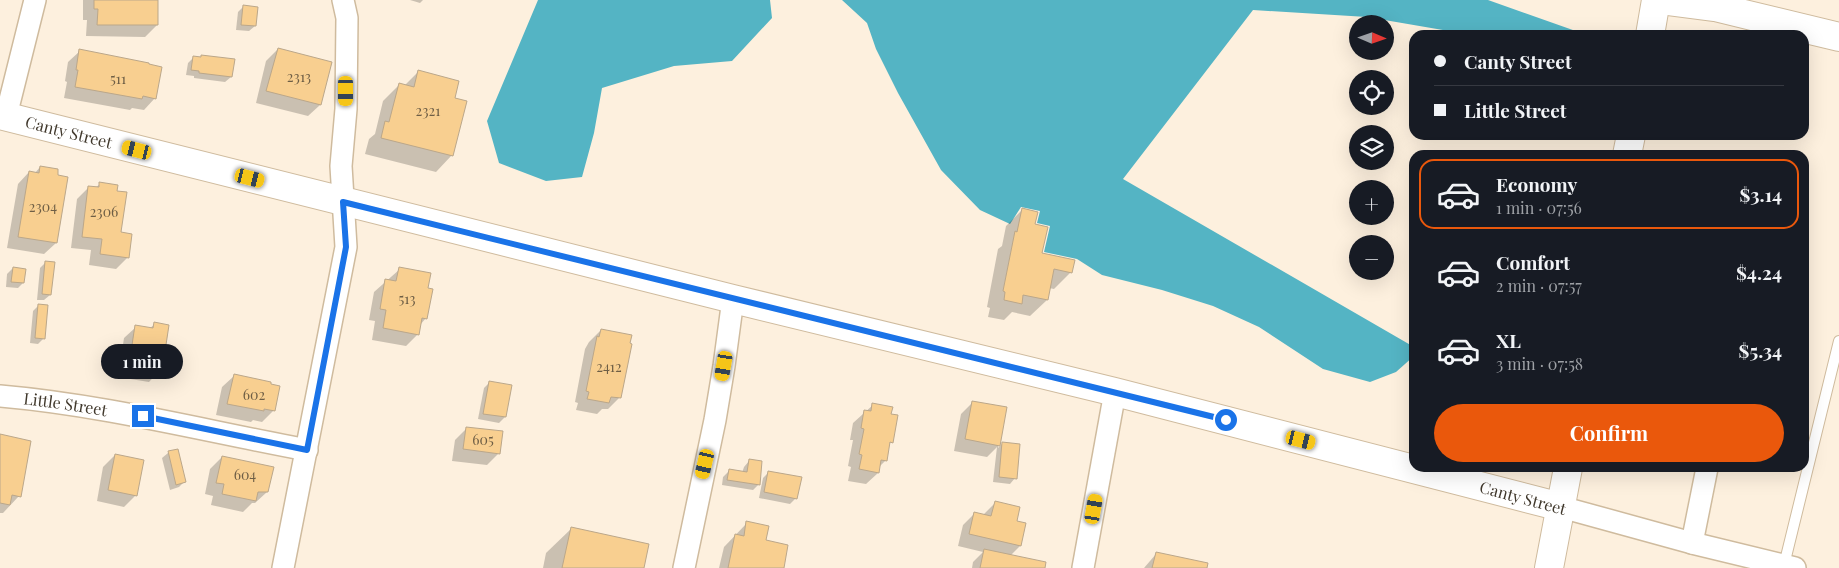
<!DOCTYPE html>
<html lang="en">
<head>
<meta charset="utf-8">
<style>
  :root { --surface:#171b24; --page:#20242c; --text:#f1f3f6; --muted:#9ea1a6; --line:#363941; --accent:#ea580c }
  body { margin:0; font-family:"Playfair Display",serif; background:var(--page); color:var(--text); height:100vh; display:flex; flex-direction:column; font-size:19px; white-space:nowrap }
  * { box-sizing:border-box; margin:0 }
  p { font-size:16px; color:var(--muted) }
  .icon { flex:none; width:28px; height:28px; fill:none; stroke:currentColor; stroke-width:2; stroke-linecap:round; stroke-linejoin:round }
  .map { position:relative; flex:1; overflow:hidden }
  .drawer { position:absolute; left:1409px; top:150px; width:400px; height:322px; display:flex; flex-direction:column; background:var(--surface); border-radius:15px; box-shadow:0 5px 20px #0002 }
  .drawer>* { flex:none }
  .top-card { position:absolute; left:1409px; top:30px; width:400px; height:110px; border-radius:15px; box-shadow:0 5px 20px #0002; display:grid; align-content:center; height:110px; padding:0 25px; background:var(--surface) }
  .needle { width:32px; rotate:92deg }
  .tools { position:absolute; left:1349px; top:15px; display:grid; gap:10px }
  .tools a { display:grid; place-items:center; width:45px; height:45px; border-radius:50%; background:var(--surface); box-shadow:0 5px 20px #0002; font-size:25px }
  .end { position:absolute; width:22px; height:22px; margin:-11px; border:6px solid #1a73e8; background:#fff; box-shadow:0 0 0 2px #fff }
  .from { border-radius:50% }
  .bubble { position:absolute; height:35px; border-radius:18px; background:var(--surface); box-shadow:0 5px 20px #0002; font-size:16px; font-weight:700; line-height:35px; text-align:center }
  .car { position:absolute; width:15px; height:30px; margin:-15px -8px; border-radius:6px; box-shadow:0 0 4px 1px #0007; background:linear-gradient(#f5c518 24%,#345 0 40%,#f5c518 0 76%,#345 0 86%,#f5c518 0) }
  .top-card b { display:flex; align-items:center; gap:18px; height:48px; font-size:19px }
  .top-card b+b { border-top:1px solid var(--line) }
  .top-card i { width:12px; height:12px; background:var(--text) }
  ul { padding:9px 0 0; list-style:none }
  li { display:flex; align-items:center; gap:15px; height:70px; margin:0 10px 8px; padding:0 15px; border:2px solid transparent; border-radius:15px }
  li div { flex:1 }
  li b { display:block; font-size:19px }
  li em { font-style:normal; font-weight:700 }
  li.selected { border-color:var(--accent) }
  li>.icon { width:45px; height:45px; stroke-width:1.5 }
  .primary-button { display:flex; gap:10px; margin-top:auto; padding:10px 25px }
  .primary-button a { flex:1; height:58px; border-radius:30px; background:var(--accent); color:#fff; font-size:20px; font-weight:700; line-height:58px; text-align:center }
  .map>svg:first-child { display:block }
</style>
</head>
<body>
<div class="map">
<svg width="1839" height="568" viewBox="0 0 1839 568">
  <rect width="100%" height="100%" fill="#fdf0de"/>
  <g fill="#54b4c4">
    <path d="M538,0H770L772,18L732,61L674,66L602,88L594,133L582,177L546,181L499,163L487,121Z"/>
    <path d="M842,0H1488L1587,35H1472L1367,17L1253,10L1123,179L1414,347V356L1396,372L1370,382L1323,369L1259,327L1213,306L1162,290L1102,275L1077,259L1044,252L1050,226L1037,223L1040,211L1021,207L1010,224L980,210L941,170L898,93L876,49L867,23Z"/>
  </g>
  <g fill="#0003">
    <path d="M83,0H157V25L145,37L86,36L87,20H83Z"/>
    <path d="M410,0H423L420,3Z"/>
    <path d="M244,6L255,26L249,31L236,30L238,12Z"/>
    <path d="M278,49L320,105L308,116L256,103L266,61Z"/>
    <path d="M80,51L155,98L144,110L132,108L130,110L64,98L67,82L65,81L68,62Z"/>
    <path d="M202,56L231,77L225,82L194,78V76L186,75L188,63L194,57L200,58Z"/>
    <path d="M418,72L453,99L452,155L436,172L365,154L369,139L375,134L383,101L400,84L405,85Z"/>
    <path d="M40,167L56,243L44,254L7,248L18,184L29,172L35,173Z"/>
    <path d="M100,184L116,192L120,233L128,257L116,269L89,265L91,250L71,248L77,199L89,187L95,188Z"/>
    <path d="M1022,210L1034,225L1041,254L1071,272L1054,289L1049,288L1047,300L1030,316L1012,312L1004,320L988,317L990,308L987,307L998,249L1002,246L1006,226Z"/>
    <path d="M46,262L50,295L44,300H37L40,268Z"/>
    <path d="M13,268L23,283L18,288L6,287L7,274Z"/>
    <path d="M400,269L426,289V318L420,325L418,334L406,346L372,340L375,321L369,320L374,292Z"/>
    <path d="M39,305L44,338L38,344L30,343L33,311Z"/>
    <path d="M155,324L160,370L149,382L118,377L124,338L136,327L149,329Z"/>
    <path d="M601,330L619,398L608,409H602L597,414L576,410L578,403L575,402L585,349L589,342Z"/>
    <path d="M234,376L274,410L262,422L253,420L251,422L216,415L222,387Z"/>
    <path d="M489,383L505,417L499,423L478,419L484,388Z"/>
    <path d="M973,402L1005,408L998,448L1003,443L1015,478L1010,484L993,482L997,447L987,457L954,451L961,414Z"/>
    <path d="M873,405L889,415L891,442L888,445L886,460L879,467L878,473L866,484L848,481L851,467L848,466L853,440H850L853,423Z"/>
    <path d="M467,428L498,454L487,465L452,461L455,440Z"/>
    <path d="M0,436L19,496L3,513H0Z"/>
    <path d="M177,450L185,481L179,487L170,490L162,458L168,453Z"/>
    <path d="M115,455L136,495L124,507L97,501L103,467Z"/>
    <path d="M222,457L267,492L255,503H252L243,512L211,505L213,496L205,494L210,469Z"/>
    <path d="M749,461L759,484L753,490L722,485L723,477L729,471L742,473L744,467Z"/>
    <path d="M769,472L796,498L790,504L759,498L763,478Z"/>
    <path d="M995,503L1016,522L1020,546L1010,556L1043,568H972L973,562L983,552L958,546L963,525L975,513L983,515Z"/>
    <path d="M747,523L765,541L782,568H719L724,547Z"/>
    <path d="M572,528L642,568H543L546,553Z"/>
    <path d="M1156,554L1206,568H1144Z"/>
  </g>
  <g fill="#f8cf90" stroke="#bba78a">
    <path d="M94,0H158V25H97L98,9H94Z"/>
    <path d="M243,5L258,7L256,26L241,25Z"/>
    <path d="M278,48L332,62L321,105L266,91Z"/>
    <path d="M79,49L149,63V64L162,67L156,99L143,96L142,99L75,87L78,70H76Z"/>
    <path d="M201,55L235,59L232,77L199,73V71L191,70L193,56L201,57Z"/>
    <path d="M418,70L459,81L455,98L467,101L453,156L381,138L385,121L389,122L399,83L414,87Z"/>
    <path d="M40,166L58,169V175L68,177L57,243L18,237L29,171L39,173Z"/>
    <path d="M99,182L118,185L117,191L127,192L121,232L132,234L129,258L100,254L102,239L82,237L88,186L99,187Z"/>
    <path d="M1022,208L1038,212L1035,224L1048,227L1042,253L1075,260L1072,273L1054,269L1048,300L1023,295L1022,304L1004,300L1005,292L1003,291L1015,231L1017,232Z"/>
    <path d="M45,261L55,262L51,295L42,294Z"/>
    <path d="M13,267L26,269L24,283L11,282Z"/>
    <path d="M399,267L431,273L428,288L433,289L427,319L422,318L419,335L383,328L386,310L380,309L385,279L396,281Z"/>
    <path d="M38,304L48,305L45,339L35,338Z"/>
    <path d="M154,322L169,325L162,371L129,365L135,325L153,328Z"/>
    <path d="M601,329L632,335L630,343L632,344L621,398L611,397L609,403L587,399L589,392L586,391L597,336L599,337Z"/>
    <path d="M234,374L271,382V384L280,386L275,411L264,409V411L227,404Z"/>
    <path d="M489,381L512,385L506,417L483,414Z"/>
    <path d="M972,401L1007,407L1000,446L965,439Z"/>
    <path d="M872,403L893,407L891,414L898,415L893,443L890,442L887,461L881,460L879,473L859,469L862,455L859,454L864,429L861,428L864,410L871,411Z"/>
    <path d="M466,427L503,431L500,454L463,449Z"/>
    <path d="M0,434L31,441L21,497L12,495L10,505L0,503Z"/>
    <path d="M1002,442L1020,444L1017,479L999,477Z"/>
    <path d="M178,449L186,482L176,485L168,451Z"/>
    <path d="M115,454L144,460L137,496L108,490Z"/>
    <path d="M222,456L274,467L268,492H258L256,501L222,494L224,484L216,483Z"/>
    <path d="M749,459L762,461L760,485L727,480L729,469L747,472Z"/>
    <path d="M768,471L802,477L797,499L764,492Z"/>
    <path d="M995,501L1020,507L1017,521L1026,523L1021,546L969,534L974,512L991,516Z"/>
    <path d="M746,521L769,526L766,540L788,545L784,568H728L735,534L744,536Z"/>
    <path d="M571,527L649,544L644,568H562Z"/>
    <path d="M984,549L1046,562L1045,568H980Z"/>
    <path d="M1156,552L1208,563L1207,568H1152Z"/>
  </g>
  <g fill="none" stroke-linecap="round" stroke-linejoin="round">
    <defs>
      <path id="lane" d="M1784,565L1839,341"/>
      <g id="street">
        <path d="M6,116L35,0"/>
        <path id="s1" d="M0,396C104,405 205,431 307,450"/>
        <path d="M1561,507L1692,543L1795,568"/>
        <path d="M1692,543L1707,468"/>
        <path d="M283,568L346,247L341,166L346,109L347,18L343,0"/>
        <path d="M684,568L715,420L724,366L733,299"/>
        <path d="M1083,568L1115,392"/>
      </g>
      <g id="secondary">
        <path d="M1661,0L1715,7L1839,37"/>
        <path d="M1650,35L1656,0"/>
        <path id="s2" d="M0,115L733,299L1115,392L1561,507"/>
        <path d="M1627,155L1631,135"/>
        <path d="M1549,568L1568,468"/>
      </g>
    </defs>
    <use href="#lane" stroke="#cfbb9e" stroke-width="12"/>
    <use href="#street" stroke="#cfbb9e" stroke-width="24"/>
    <use href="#secondary" stroke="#cfbb9e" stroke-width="30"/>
    <use href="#lane" stroke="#fff" stroke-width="10"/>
    <use href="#street" stroke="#fff" stroke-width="21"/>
    <use href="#secondary" stroke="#fff" stroke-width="28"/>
  </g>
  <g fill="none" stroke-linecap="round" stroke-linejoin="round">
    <path stroke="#1a73e8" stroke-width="6" d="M143,416L307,450L346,247L343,202L1226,420"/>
  </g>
  <g text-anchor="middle" stroke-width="5" stroke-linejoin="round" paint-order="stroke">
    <g font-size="14" fill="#6e5e45">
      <text x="299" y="82">2313</text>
      <text x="118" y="84">511</text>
      <text x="428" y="116">2321</text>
      <text x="43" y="212">2304</text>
      <text x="104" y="217">2306</text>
      <text x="407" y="304">513</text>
      <text x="609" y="372">2412</text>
      <text x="254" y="400">602</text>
      <text x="483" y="445">605</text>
      <text x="245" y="480">604</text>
    </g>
    <g font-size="16" fill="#40382c" stroke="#fff">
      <text dy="6" stroke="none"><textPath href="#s2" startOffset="71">Canty Street</textPath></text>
      <text dy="6" stroke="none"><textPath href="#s1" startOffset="66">Little Street</textPath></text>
      <text transform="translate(1523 498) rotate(15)" y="6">Canty Street</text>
    </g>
  </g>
</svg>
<div class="tools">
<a><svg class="needle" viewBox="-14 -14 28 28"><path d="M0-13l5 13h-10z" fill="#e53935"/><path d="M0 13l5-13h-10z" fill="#9ea1a6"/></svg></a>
<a><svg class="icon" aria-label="locate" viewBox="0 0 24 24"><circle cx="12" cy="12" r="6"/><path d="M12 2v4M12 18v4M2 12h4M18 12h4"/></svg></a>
<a><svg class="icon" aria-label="layers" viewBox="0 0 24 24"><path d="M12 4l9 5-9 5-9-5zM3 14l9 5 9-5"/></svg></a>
<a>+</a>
<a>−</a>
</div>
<i class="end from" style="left:1226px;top:420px"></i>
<i class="end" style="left:143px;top:416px"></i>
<div class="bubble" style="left:101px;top:344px;width:82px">1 min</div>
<i class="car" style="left:346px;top:91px;rotate:180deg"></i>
<i class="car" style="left:137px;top:150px;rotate:284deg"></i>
<i class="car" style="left:250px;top:178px;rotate:104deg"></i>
<i class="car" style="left:724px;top:366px;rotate:190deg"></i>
<i class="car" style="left:1301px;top:440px;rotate:104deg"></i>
<i class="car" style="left:705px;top:464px;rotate:193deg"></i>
<i class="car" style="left:1094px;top:509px;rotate:10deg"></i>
<div class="top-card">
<b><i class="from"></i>Canty Street</b>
<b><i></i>Little Street</b>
</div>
<section class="drawer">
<ul>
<li class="selected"><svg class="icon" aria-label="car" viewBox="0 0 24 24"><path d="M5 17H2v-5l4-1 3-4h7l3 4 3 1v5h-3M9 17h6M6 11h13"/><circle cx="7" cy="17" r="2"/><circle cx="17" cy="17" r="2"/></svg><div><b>Economy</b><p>1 min · 07:56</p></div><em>$3.14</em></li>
<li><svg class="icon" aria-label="car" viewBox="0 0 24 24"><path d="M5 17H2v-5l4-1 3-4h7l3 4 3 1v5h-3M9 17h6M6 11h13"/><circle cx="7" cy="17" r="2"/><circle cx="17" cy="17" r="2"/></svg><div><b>Comfort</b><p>2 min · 07:57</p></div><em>$4.24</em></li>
<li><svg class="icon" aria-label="car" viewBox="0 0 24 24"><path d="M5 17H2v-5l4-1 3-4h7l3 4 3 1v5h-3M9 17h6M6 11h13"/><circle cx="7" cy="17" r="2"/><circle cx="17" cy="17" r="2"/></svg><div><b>XL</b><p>3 min · 07:58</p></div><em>$5.34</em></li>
</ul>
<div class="primary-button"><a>Confirm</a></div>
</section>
</div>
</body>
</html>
